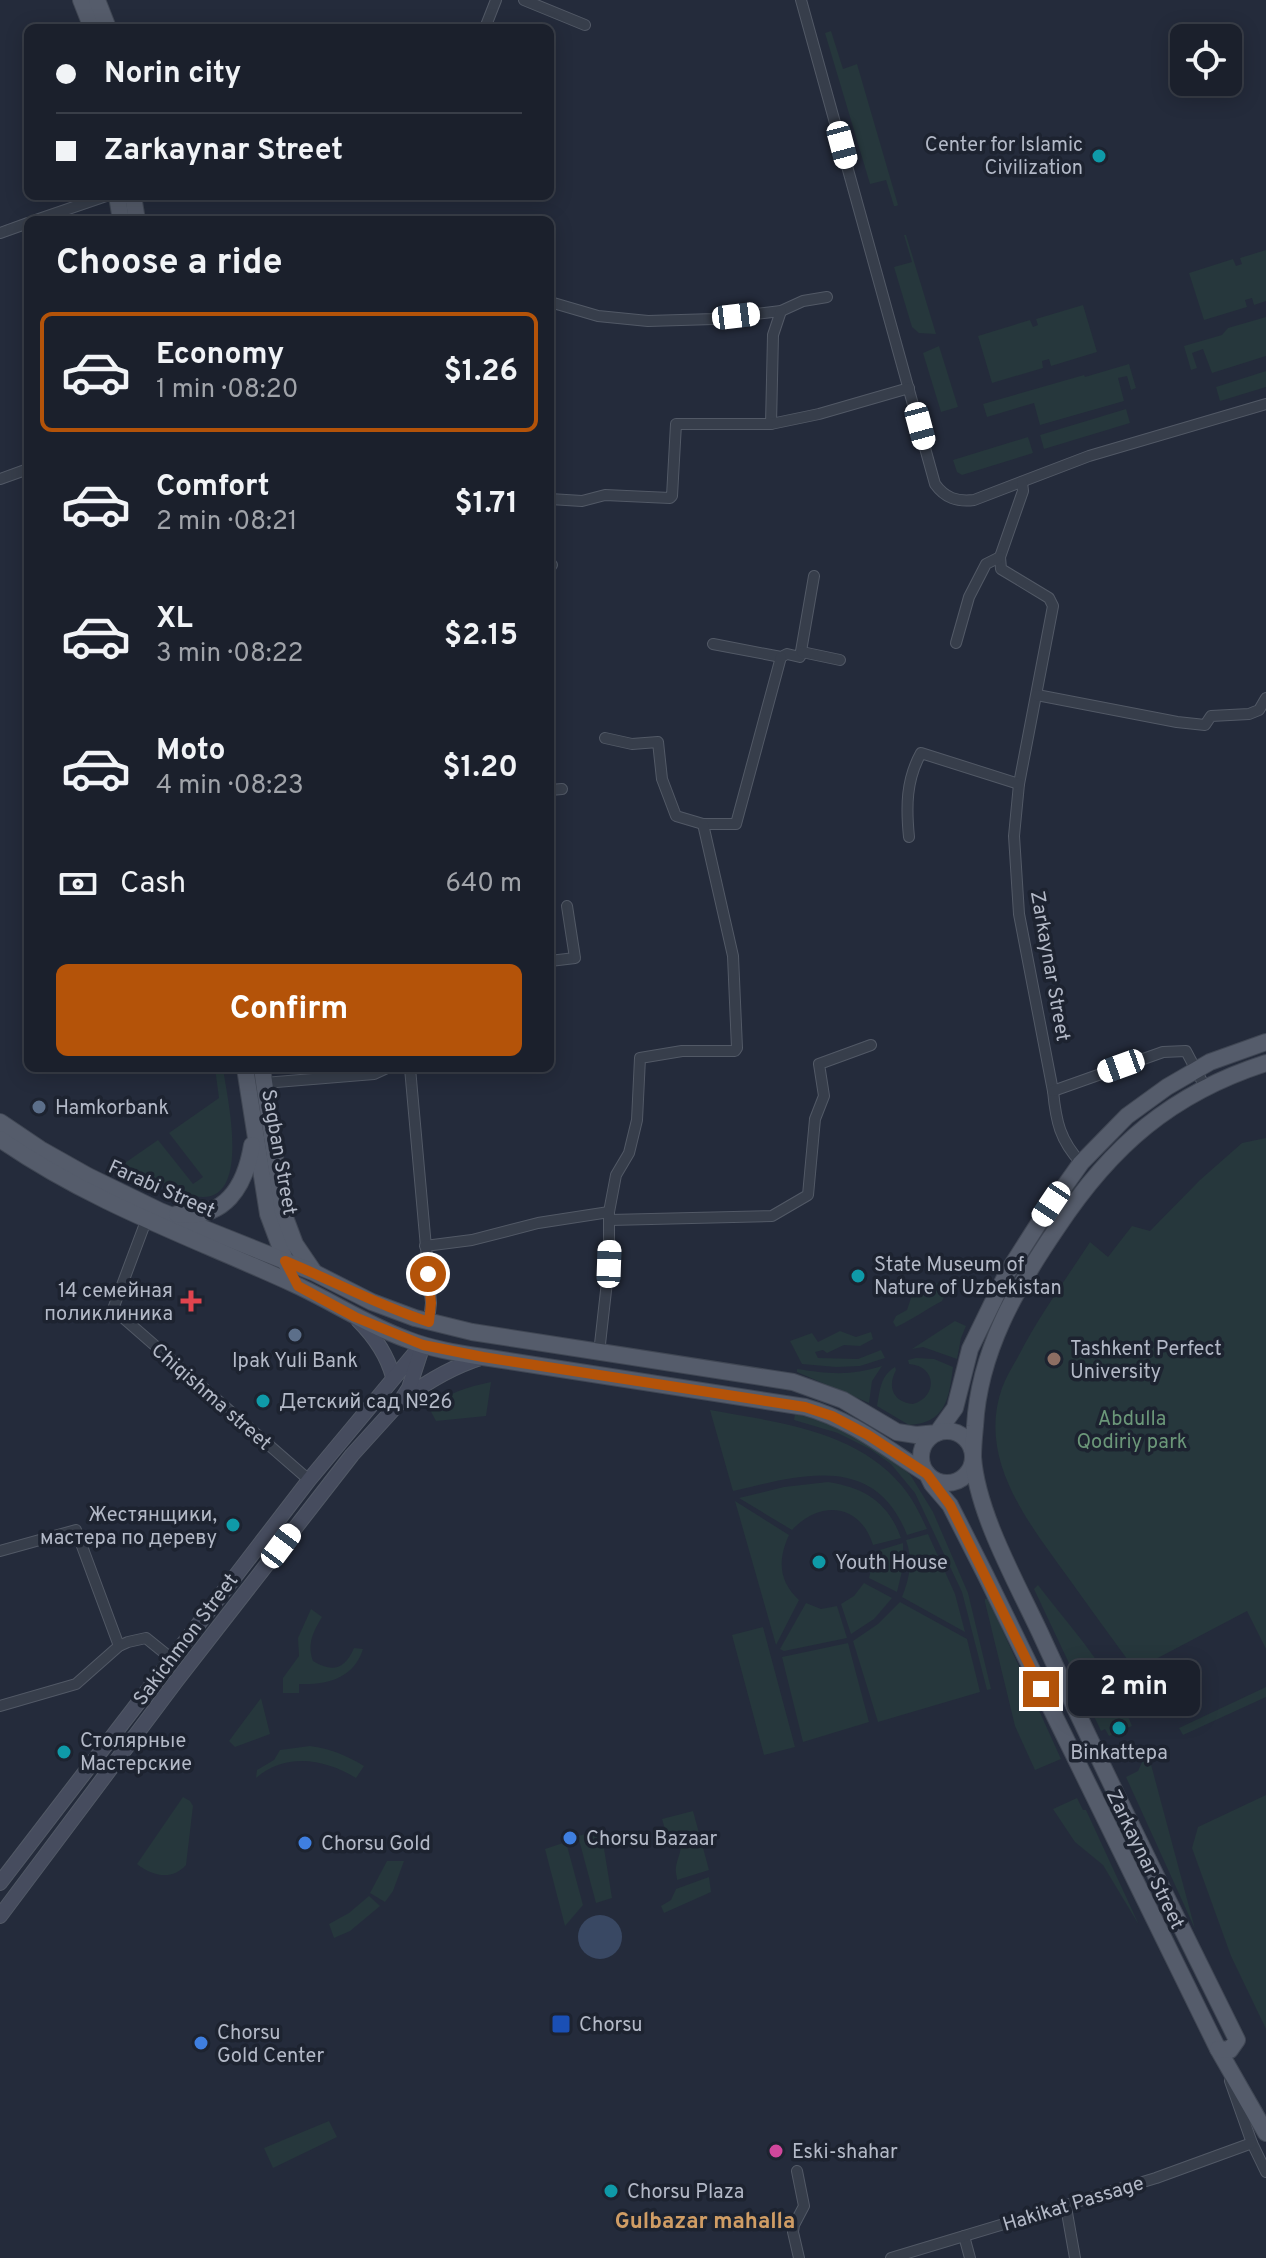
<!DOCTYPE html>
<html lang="en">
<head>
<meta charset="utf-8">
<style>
  :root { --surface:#1b202c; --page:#242834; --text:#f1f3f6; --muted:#a0a3a9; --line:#393e48; --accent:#b45309 }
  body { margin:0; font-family:Overpass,sans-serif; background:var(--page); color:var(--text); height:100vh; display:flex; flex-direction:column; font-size:30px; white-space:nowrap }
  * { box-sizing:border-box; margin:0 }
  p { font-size:26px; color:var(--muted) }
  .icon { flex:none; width:44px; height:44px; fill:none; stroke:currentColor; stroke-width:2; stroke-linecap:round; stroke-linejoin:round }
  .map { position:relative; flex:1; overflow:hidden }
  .drawer { position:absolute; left:24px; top:216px; width:530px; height:856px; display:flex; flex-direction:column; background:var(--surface); border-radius:12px; box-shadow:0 4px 20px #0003,0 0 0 2px var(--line) }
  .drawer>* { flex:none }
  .top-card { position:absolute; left:24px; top:24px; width:530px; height:176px; border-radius:12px; box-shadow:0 4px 20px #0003,0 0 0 2px var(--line); display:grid; align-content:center; height:176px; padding:0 32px; background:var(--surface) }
  .controls { position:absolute; left:1170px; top:24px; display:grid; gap:16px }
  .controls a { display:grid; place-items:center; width:72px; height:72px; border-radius:12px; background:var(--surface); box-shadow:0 4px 20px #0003,0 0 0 2px var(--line); font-size:40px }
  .end { position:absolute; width:36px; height:36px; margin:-18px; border:10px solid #b45309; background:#fff; box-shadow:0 0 0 4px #fff }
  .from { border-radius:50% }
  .bubble { position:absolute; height:56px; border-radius:12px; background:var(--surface); box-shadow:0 4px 20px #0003,0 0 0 2px var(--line); font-size:26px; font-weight:700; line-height:56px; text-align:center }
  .car { position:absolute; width:24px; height:48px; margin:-24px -12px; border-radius:10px; box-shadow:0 0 6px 2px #0007; background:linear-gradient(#fff 24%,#345 0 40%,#fff 0 76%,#345 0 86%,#fff 0) }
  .top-card b { display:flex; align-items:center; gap:28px; height:76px; font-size:30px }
  .top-card b+b { border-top:2px solid var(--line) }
  .top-card i { width:20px; height:20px; background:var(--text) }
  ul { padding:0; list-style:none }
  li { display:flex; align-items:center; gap:24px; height:120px; margin:0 16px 12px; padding:0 16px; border:4px solid transparent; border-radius:12px }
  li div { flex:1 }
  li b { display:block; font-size:30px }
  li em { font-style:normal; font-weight:700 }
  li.selected { border-color:var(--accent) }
  li>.icon { width:72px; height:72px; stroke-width:1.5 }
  h2 { padding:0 32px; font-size:36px; line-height:96px }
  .pay { display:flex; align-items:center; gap:20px; height:88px; padding:0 32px; font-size:30px }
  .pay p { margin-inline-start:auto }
  .cta { display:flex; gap:16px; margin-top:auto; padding:16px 32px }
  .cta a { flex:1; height:92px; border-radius:12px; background:var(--accent); color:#fff; font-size:32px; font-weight:700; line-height:92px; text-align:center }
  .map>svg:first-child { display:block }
</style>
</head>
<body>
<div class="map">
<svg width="1266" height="2258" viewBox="0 0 1266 2258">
  <rect width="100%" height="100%" fill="#242b3b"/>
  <g fill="#26373c">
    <path d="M831,31L843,69L857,64L898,205L896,206H894L886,180L870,184L825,33Z"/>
    <path d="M904,235H906L936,334L919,333L912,327L894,267L912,262Z"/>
    <path d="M1266,250V301L1254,305L1252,298L1245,300L1247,307L1204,320L1189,273L1233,259L1236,266L1242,264L1240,258Z"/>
    <path d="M1083,305L1097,352L1051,366L1049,359L1042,361L1043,368L992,383L978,336L1030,320L1033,327L1038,325L1036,319Z"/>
    <path d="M1266,317V356L1212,373L1203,349L1192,353L1197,368L1191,370L1184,346L1222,335L1228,328Z"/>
    <path d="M939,346L958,407L941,412L923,353Z"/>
    <path d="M1129,364L1136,388L1131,390L1127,376L1118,378L1124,401L1040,425L1034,403L987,417L983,404L1084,375L1085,377Z"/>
    <path d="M1266,371V387L1220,401L1216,387Z"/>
    <path d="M1126,409L1130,423L1044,449L1040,435Z"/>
    <path d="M1028,437L1033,453L962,475L957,472L953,460Z"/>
    <path d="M215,1068H223C227,1098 254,1209 194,1196L122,1165L158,1140L193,1184L203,1177L169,1133L219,1098Z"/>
    <path d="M1266,1138V1649L1247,1611L1135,1670C1112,1638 1089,1607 1067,1576C1028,1522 977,1459 1002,1388C1006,1377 1013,1366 1019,1355C1039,1316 1066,1279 1090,1242L1108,1257L1132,1226L1150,1231L1200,1180L1242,1143Z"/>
    <path d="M946,1279L949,1285L942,1301C926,1309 912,1320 896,1327L893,1322L896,1316L907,1310L912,1295Z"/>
    <path d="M955,1321L966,1326L961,1338L957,1359L923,1347L912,1349Z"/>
    <path d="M840,1331L856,1337L871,1332L873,1339L860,1346L844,1345L827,1353L823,1350L815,1352L818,1358L858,1359L881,1350L885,1358L860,1366L836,1367L802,1364L790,1341L812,1333L818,1342Z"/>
    <path d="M916,1358L934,1359L953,1367C949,1398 946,1423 909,1425L877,1406C880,1391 880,1376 895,1367L896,1370C887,1387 893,1402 913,1404C938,1397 937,1366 909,1364L908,1360Z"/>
    <path d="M882,1366L872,1381L869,1403L797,1372V1369C830,1374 850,1376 882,1366Z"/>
    <path d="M491,1382L486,1416L436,1421L429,1408C448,1393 467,1387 491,1382Z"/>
    <path d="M710,1410C776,1422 856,1430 902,1486C913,1499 920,1514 927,1529L907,1535C875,1452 801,1475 733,1491Z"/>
    <path d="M795,1414L823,1421L851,1432L902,1466L911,1476L933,1512L968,1593L991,1689L987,1690L962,1592L915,1493L891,1464L870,1449L838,1433L794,1420Z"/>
    <path d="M828,1482C865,1488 888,1502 901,1538L873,1545C860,1503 820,1500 792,1530L739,1498L784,1487Z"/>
    <path d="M735,1501L789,1535C778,1559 778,1581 799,1600L776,1645Z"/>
    <path d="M928,1534L955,1594L965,1632L902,1597C910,1577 913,1560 906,1540Z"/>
    <path d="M903,1543V1567L897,1592L869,1578L872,1565L870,1553Z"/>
    <path d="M864,1583L892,1598L874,1619L851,1634L841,1604L854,1596Z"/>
    <path d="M1038,1585C1074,1632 1111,1670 1132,1726L1109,1736L1105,1729L1101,1731L1034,1589Z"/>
    <path d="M988,1598L1061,1759L1035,1770L1015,1726L985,1602V1599Z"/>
    <path d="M900,1602L967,1639L980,1692L878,1722L853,1641L878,1624Z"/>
    <path d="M806,1603L821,1609L837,1606L847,1638L784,1651L780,1649Z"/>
    <path d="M311,1609L322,1617C313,1632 307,1644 313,1661C333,1673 345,1669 354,1648L363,1649C354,1678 328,1685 299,1684V1693H283V1678L299,1656L298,1638Z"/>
    <path d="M763,1627L795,1747L764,1755L732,1635Z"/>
    <path d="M848,1643L869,1722L803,1742L782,1657Z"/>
    <path d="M1266,1687V1697L1183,1735L1179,1728Z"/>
    <path d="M261,1698L270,1734L235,1747L229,1741Z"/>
    <path d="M310,1746C331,1749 346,1755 364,1766L356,1778C325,1759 286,1752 256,1778L257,1770L274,1760L280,1750Z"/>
    <path d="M1149,1757L1195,1929L1126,1777L1138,1771L1143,1760Z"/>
    <path d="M1266,1795V2029L1231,1956L1192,1848L1198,1827Z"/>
    <path d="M183,1797L190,1801L193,1806L186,1865C172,1881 152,1876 137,1864Z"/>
    <path d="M1077,1798L1083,1810H1086L1139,1925L1103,1865L1075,1842L1053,1809Z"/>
    <path d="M693,1811L709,1870L677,1880C677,1876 675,1871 676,1867C678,1853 689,1843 667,1836L662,1819Z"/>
    <path d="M601,1830L612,1898L596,1903L578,1836Z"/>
    <path d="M566,1842L583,1905L565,1926L545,1849Z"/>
    <path d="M387,1861H404L393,1891L385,1902L370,1893Z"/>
    <path d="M709,1877L711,1892L664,1913L661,1906L671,1900L676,1889Z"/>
    <path d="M369,1896L380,1906L350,1931L334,1938L329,1924L349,1913Z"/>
    <path d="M329,2121L337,2137L273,2168L264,2148Z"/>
  </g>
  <circle fill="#394863" cx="600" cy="1937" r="22"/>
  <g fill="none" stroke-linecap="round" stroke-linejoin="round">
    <defs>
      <g id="minor">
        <path d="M524,0L585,25"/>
        <path d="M801,0L935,484C945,498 957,502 974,500L1089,456L1266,404"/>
        <path d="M485,28L496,0"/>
        <path d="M36,220L106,196"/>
        <path d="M0,233L28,223"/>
        <path d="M550,302L598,316L648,321L714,319L781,311L803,301L827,297"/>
        <path d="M771,424L773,335L781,311"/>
        <path d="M0,479L28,469"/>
        <path d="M1022,482L1023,491L1000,557L1001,569L1049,598L1053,606L1019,784L1014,836L1019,914L1053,1091C1056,1122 1060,1140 1081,1163"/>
        <path d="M550,499L582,501L605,495L670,498L672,496L676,424H771L819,414L909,388"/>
        <path d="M550,565H552"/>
        <path d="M956,643L969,597L986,564L1000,557"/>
        <path d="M713,644L781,657L787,654L800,657L814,576"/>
        <path d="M802,652L840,660"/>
        <path d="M1037,695L1177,722L1205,725L1211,716L1249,714L1259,710L1266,698"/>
        <path d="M605,738L632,744L658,742L662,779L676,816L703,824H736L781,657"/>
        <path d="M550,790L562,789"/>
        <path d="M909,837C906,807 906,780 921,753L1019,784"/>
        <path d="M550,961L575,958L567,906"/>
        <path d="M410,1068L431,1303L429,1322"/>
        <path d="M264,1083L374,1074L387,1068"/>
        <path d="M1053,1091L1163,1052L1186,1051L1205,1087"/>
        <path d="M610,1220L772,1216L808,1195L815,1119L824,1096L819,1064L871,1045"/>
        <path d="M146,1221L113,1309L309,1480"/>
        <path d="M425,1246L472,1240L538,1223L609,1212"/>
        <path d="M599,1353L609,1264V1212L616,1175L629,1153L637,1120L640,1058L682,1051H735L737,1048L733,956L703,824"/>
        <path d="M0,1551L76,1530L119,1646"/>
        <path d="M0,1706L76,1684L119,1646L128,1642L146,1638L172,1659"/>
        <path d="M1230,2081L1252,2143L1266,2172"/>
        <path d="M797,2171L804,2206L794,2225L793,2232L799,2258"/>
        <path d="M1066,2207L1075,2258"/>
        <path d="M964,2236L970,2258"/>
        <path d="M891,2258L1156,2178L1252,2143"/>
      </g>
      <g id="secondary">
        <path d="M358,1320C375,1337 387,1354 393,1377"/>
        <path d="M404,1399C428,1381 454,1366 483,1357"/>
        <path d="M0,1883L309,1480L419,1348"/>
        <path d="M0,1916L177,1680L352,1455L400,1402L409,1388L423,1345"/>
      </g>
      <g id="primary">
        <path d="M81,0L92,28"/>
        <path d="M97,0L108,28"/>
        <path d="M117,196L121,220"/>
        <path d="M133,196L137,220"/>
        <path d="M245,1068L268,1214L287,1265"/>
        <path d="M262,1068L283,1212L295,1244L314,1272"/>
        <path d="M0,1122L40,1149L88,1176L160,1211L315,1273L372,1302L415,1318L472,1332L793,1382L843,1400L897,1432L916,1435L937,1433L955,1408L970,1349L1007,1273L1042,1218L1081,1163L1127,1116L1167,1087L1210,1062L1266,1042"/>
        <path d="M0,1139C94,1204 194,1238 296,1285C333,1302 367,1325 406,1339C431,1349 457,1353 483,1357L805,1407C852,1420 887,1449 927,1474L932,1484L950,1505L985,1574L1218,2049L1266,2133"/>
        <path d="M177,1214C225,1220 245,1187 252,1145"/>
        <circle cx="947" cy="1457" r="26"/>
        <path d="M1218,2049L1230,2050L1237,2040C1171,1906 1104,1773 1042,1637C1018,1585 977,1514 973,1457C973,1447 974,1436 975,1426C979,1352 1016,1288 1057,1228C1111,1146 1172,1093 1266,1063"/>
      </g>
    </defs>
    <use href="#minor" stroke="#525966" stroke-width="12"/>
    <use href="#secondary" stroke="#525966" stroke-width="16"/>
    <use href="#primary" stroke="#404754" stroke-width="18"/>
    <use href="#minor" stroke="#373e4b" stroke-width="10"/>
    <use href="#secondary" stroke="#464c5e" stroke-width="14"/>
    <use href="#primary" stroke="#555c6b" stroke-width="16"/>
  </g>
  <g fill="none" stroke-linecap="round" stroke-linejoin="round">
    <path stroke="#b45309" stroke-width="10" d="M428,1274L431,1303L429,1322C379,1306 334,1281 285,1261L298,1286L355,1317L423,1345L483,1357L805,1407L832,1416L868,1435L927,1474L950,1505L1041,1689"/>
  </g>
  <g fill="#0f9aa8" stroke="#1d2330" stroke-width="3">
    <circle cx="1099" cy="156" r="8"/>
    <circle cx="858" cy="1276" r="8"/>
    <circle cx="263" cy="1401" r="8"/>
    <circle cx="233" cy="1525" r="8"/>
    <circle cx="819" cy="1562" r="8"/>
    <circle cx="1119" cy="1728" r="8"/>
    <circle cx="64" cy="1752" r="8"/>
    <circle cx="611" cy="2191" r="8"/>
  </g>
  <g fill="#5c6f8a" stroke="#1d2330" stroke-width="3">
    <circle cx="39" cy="1107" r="8"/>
    <circle cx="295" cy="1335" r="8"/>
  </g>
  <path fill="#e0444e" stroke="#1d2330" stroke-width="3" d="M187 1289h8v8h8v8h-8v8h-8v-8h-8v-8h8z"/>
  <circle fill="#8d6e63" stroke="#1d2330" stroke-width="3" cx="1054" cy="1359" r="8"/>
  <g fill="#3f7fe0" stroke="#1d2330" stroke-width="3">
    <circle cx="570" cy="1838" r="8"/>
    <circle cx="305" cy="1843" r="8"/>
    <circle cx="201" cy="2043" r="8"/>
  </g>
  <rect fill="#1a4fb4" stroke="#1d2330" stroke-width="3" x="551" y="2014" width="20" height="20" rx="4"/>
  <circle fill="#d1479c" stroke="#1d2330" stroke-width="3" cx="776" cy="2151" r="8"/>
  <g text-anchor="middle" stroke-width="7" stroke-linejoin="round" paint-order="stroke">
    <g font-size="20" fill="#b3b9c7" stroke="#1d2330" text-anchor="start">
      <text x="1083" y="151" text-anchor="end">Center for Islamic<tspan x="1083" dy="23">Civilization</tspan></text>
      <text x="55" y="1114">Hamkorbank</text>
      <text x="874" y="1271">State Museum of<tspan x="874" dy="23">Nature of Uzbekistan</tspan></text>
      <text x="173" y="1297" text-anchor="end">14 семейная<tspan x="173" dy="23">поликлиника</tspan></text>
      <text x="1070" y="1355">Tashkent Perfect<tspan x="1070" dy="23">University</tspan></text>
      <text x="295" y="1367" text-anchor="middle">Ipak Yuli Bank</text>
      <text x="279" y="1408">Детский сад №26</text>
      <text x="217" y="1521" text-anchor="end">Жестянщики,<tspan x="217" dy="23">мастера по дереву</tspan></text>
      <text x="835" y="1569">Youth House</text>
      <text x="80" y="1747">Столярные<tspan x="80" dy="23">Мастерские</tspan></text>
      <text x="1119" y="1759" text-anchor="middle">Binkattepa</text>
      <text x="586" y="1845">Chorsu Bazaar</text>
      <text x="321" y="1850">Chorsu Gold</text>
      <text x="579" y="2031">Chorsu</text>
      <text x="217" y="2039">Chorsu<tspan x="217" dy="23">Gold Center</tspan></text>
      <text x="792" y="2158">Eski-shahar</text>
      <text x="627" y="2198">Chorsu Plaza</text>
    </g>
    <g font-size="20" fill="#b3b9c7" stroke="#1d2330">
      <text transform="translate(1051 966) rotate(80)" y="7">Zarkaynar Street</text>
      <text transform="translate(280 1152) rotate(80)" y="7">Sagban Street</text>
      <text transform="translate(162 1188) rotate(24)" y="7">Farabi Street</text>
      <text transform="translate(212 1396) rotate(41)" y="7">Chiqishma street</text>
      <text transform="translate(185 1639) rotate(-53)" y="7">Sakichmon Street</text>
      <text transform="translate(1146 1859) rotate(64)" y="7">Zarkaynar Street</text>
      <text transform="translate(1073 2203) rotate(-17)" y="7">Hakikat Passage</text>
    </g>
    <g font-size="20" fill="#6b9779" stroke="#1d2330">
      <text x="1132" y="1425">Abdulla<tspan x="1132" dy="23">Qodiriy park</tspan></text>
    </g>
    <g font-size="22" font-weight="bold" fill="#d09d65" stroke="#1d2330">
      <text x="705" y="2228">Gulbazar mahalla</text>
    </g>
  </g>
</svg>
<div class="controls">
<a><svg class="icon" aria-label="locate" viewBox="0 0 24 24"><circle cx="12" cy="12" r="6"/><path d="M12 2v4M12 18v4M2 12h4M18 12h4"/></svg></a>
</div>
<i class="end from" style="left:428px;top:1274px"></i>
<i class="end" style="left:1041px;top:1689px"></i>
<div class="bubble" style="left:1068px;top:1660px;width:132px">2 min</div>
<i class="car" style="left:842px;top:145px;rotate:165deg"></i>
<i class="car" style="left:736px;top:316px;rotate:83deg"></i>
<i class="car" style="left:920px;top:426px;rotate:165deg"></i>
<i class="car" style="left:1121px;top:1066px;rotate:250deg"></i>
<i class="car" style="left:1051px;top:1204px;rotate:214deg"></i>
<i class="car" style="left:609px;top:1264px;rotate:2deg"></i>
<i class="car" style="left:281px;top:1546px;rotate:37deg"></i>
<div class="top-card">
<b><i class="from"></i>Norin city</b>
<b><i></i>Zarkaynar Street</b>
</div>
<section class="drawer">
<h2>Choose a ride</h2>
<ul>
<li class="selected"><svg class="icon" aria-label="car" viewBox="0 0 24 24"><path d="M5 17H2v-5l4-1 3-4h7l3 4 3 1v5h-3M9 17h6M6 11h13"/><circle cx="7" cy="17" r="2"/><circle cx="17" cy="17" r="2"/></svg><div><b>Economy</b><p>1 min · 08:20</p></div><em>$1.26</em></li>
<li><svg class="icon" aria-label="car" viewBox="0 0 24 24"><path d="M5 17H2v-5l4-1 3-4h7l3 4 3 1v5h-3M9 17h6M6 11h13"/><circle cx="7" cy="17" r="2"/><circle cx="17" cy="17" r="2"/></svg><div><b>Comfort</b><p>2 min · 08:21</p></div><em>$1.71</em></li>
<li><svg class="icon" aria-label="car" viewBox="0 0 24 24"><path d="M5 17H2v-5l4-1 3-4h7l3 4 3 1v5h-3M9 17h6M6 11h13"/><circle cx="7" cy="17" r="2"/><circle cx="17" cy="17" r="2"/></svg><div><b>XL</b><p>3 min · 08:22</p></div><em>$2.15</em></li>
<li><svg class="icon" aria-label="car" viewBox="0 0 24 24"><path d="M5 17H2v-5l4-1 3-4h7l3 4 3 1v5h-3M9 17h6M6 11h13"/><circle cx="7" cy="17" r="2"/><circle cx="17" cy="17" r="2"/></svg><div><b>Moto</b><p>4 min · 08:23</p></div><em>$1.20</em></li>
</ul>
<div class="pay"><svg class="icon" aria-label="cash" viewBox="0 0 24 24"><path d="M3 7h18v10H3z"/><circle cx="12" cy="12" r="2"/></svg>Cash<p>640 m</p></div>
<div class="cta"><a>Confirm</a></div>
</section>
</div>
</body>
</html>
